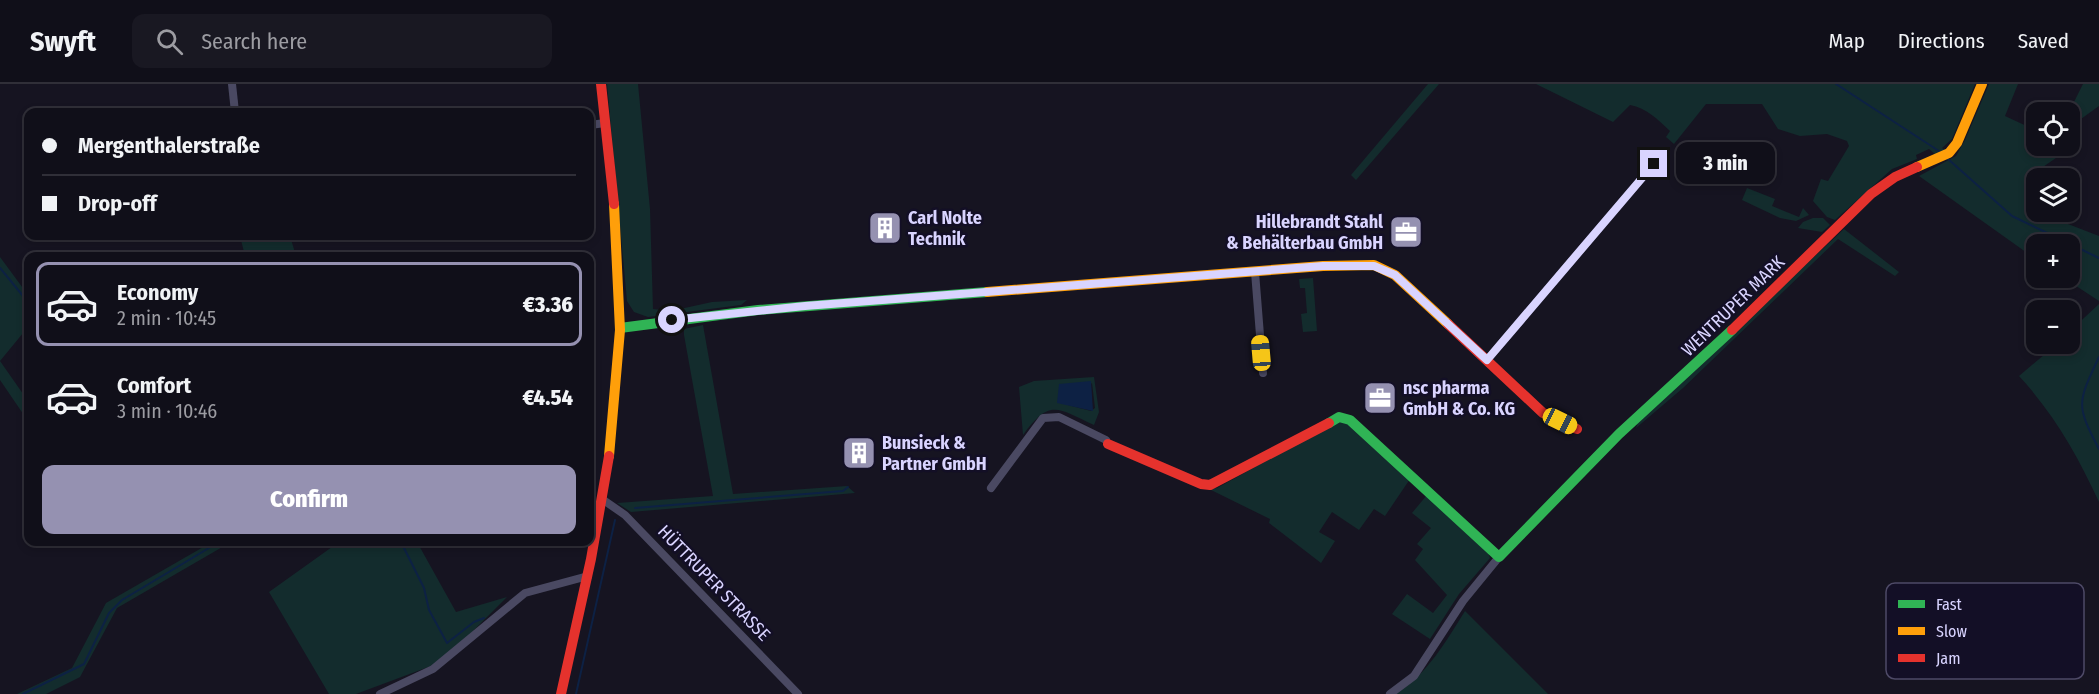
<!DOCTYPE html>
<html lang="en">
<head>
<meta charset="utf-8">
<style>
  :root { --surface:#100f19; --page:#191822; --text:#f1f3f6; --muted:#9c9ca2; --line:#302f38; --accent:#9591b1 }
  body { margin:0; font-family:"Fira Sans Condensed",sans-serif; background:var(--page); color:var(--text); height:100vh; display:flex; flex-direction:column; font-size:22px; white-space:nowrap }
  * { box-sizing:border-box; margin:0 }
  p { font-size:20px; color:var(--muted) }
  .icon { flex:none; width:33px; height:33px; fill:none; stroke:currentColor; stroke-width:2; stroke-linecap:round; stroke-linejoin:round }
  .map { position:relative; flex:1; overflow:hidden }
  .drawer { position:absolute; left:24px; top:168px; width:570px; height:294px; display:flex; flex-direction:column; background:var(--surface); border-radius:12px; box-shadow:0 3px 9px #0003,0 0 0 2px var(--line) }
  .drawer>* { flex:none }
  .guide { position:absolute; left:24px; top:24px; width:570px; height:132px; border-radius:12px; box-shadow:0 3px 9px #0003,0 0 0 2px var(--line); display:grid; align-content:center; height:132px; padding:0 18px; background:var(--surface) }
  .buttons { position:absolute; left:2026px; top:18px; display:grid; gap:12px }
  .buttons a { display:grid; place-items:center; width:54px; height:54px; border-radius:12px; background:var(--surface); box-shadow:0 3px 9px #0003,0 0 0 2px var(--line); font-size:30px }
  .end { position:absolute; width:27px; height:27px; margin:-14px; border:8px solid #d9d4ff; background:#111; box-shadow:0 0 0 3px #111 }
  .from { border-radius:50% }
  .bubble { position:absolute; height:42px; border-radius:12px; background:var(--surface); box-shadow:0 3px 9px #0003,0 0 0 2px var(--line); font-size:20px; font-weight:800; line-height:42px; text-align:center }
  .car { position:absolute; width:18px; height:36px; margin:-18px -9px; border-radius:8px; box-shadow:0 0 4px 2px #0007; background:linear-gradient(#f5c518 24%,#345 0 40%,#f5c518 0 76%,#345 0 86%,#f5c518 0) }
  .guide b { display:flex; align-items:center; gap:21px; height:57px; font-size:22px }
  .guide b+b { border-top:2px solid var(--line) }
  .guide i { width:15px; height:15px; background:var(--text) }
  ul { padding:10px 0 0; list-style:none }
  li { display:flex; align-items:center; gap:18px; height:84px; margin:0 12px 9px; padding:0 6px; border:3px solid transparent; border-radius:12px }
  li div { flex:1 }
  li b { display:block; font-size:22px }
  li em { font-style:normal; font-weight:800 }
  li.active { border-color:var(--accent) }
  li>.icon { width:54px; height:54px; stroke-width:1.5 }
  .action { display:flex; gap:12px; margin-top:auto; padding:12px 18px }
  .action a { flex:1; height:69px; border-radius:12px; background:var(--accent); color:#fff; font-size:24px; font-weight:800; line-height:69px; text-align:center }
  header { display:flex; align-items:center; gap:36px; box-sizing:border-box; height:84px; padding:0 30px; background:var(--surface); border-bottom:2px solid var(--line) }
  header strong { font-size:28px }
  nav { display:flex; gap:33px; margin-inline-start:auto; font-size:21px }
  .search { width:420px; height:54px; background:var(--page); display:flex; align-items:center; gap:15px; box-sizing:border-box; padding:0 21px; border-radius:12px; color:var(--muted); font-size:22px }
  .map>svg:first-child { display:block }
</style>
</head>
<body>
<header>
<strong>Swyft</strong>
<div class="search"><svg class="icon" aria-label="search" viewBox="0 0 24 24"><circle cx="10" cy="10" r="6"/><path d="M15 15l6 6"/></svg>Search here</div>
<nav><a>Map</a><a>Directions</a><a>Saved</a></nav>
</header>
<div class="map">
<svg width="2099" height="610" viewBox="0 0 2099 610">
  <rect width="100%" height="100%" fill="#161421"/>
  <g fill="#132c2d" fill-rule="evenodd">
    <path d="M607,0H638L650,125L653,225L671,227L712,218L747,216L741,221L648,233L634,228L627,217Z"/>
    <path d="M1428,0H1439L1356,96L1351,91Z"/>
    <path d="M1536,0H1975L1952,55L1942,64L1945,66L1936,71L1929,65L1916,71L1917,75L1892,85L1835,136L1827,133L1813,117L1821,95L1828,97L1849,62L1847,57L1827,50L1800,52L1778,45L1762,20H1706L1674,60L1666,53L1670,47C1657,35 1647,24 1630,21L1613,38Z"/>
    <path d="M1989,0H2018L2005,32L2037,47V62H2070L2069,28L2083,0H2099V22L2074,40L2082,56L2040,85L2027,120L2037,128L2099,152V217L2064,194H2070V160H2037V176L1919,92L1956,72L1965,56Z"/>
    <path d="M1747,104L1775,115L1772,122L1799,133L1803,124L1809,131L1796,137L1780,134L1742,116Z"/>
    <path d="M1813,134H1823L1830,141L1822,148L1798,144L1803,138Z"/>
    <path d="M1844,145L1899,188L1895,192L1838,155L1683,304L1636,344L1639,336Z"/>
    <path d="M240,152H290L296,172H245Z"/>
    <path d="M0,173L28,211V243L0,277L28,317V337L0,296Z"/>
    <path d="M1313,194L1317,247L1303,248L1301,230L1307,229L1305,204H1300L1299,195Z"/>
    <path d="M2099,220V418C2078,372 2054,330 2019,292L2057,260H2070V247Z"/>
    <path d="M703,241L733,410L847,402L855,409L631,428L617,419L713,412L684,251V245Z"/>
    <path d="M1094,293L1099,328L1094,341C1057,324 1050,314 1023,351L1019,303L1034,297ZM1092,299L1095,324L1091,327L1068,321Z"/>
    <path d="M1342,338L1350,340L1410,395L1385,432L1374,425L1359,446L1332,428L1319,448L1335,457L1321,479L1269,439L1270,435L1209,405L1217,404L1335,339Z"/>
    <path d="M1427,411L1487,466L1490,474L1459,510L1430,555L1392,530L1407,510L1433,529L1447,511L1415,476L1423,465L1417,460L1431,444L1412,429Z"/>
    <path d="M212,458H231L117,524L80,593L46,610H17L72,584L106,519Z"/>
    <path d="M339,458H417L456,528L507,513L469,551L431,582L356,610H329L269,508Z"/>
    <path d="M1465,527L1548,610H1396C1428,589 1445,559 1465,527Z"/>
  </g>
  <path fill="#0d2144" d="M1091,297L1093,327L1057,319L1059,300Z"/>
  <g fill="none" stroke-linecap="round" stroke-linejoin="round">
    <g stroke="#0d2144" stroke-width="2">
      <path d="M1836,0L1942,69"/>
      <path d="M1948,75L2012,132L2099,174"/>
      <path d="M0,184L28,218"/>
      <path d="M2099,273C2078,318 2075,320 2099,365"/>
      <path d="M635,424L843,407L848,403"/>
      <path d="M401,458L424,504L429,526L447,559L474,538L484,534"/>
      <path d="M23,610L84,580L109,529L122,516L219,458"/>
      <path d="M576,610L615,436"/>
    </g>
    <g stroke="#4a4962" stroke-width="8">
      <path d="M232,0L235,28"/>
      <path d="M590,41L605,39"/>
      <path d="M1255,188L1263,289"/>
      <path d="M1487,276L1654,80"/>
      <path d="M991,404L1043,334L1059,333L1106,356"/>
      <path d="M602,415L625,431L798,610"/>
      <path d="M380,610L433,585L525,509L588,492"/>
      <path d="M1390,610L1414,592L1463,517L1499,473"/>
    </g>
    <g stroke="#30b455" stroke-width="10">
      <path d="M620,244L758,226L987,208"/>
      <path d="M1329,339L1339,333L1350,336L1499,473L1619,350L1732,246"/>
    </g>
    <g stroke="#ff9f0a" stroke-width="10">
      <path d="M1917,83L1949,69L1957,59L1982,0"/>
      <path d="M987,208L1323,182L1374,181L1395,191L1448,240"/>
      <path d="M609,372L620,246L614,120"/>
    </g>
    <g stroke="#e5322d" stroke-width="10">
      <path d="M601,0L614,120"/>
      <path d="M1448,240L1543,329L1577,345"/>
      <path d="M1732,246L1871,110L1895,93L1917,83"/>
      <path d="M1108,360L1201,400L1210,401L1329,339"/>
      <path d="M561,610L591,475L609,372"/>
    </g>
  </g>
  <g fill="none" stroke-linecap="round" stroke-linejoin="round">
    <path stroke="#d9d4ff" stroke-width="8" d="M672,236L805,222L1323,182H1374L1395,191L1487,276L1654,80"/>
  </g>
  <defs>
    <symbol id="building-square" viewBox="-11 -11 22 22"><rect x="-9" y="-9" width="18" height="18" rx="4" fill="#9591b1" stroke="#130f26"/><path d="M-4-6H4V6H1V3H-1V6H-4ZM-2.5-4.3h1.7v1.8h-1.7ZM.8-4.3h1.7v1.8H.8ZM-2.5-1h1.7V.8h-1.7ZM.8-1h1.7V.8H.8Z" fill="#fff"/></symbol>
    <symbol id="office-square" viewBox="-11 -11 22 22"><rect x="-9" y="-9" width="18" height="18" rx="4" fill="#9591b1" stroke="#130f26"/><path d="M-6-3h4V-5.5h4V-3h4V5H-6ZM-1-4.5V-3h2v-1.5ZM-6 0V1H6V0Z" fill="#fff"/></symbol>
  </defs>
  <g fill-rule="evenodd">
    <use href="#building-square" x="866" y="125" width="38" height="38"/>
    <use href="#office-square" x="1387" y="129" width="38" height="38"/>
    <use href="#office-square" x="1361" y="295" width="38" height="38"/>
    <use href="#building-square" x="840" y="350" width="38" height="38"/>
  </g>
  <g text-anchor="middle" stroke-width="5" stroke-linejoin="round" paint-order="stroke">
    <g font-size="18" font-weight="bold" fill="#d9d4ff" stroke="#130f26" text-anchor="start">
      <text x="908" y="140">Carl Nolte<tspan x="908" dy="21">Technik</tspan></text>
      <text x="1383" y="144" text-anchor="end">Hillebrandt Stahl<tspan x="1383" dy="21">&amp; Behälterbau GmbH</tspan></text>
      <text x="1403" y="310">nsc pharma<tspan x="1403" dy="21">GmbH &amp; Co. KG</tspan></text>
      <text x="882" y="365">Bunsieck &amp;<tspan x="882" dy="21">Partner GmbH</tspan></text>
    </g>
    <g font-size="18" fill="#d9d4ff" stroke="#130f26">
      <text transform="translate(1733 222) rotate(-44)" y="6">WENTRUPER MARK</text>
      <text transform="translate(714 499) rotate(46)" y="6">HÜTTRUPER STRASSE</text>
    </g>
  </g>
  <rect x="1886" y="499" width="198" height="96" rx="9" fill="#130f26" stroke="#4e4a67" stroke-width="1.5"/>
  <rect x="1898" y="516" width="27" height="8" fill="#30b455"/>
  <rect x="1898" y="543" width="27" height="8" fill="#ff9f0a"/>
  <rect x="1898" y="570" width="27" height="8" fill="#e5322d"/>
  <g font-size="16" fill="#d9d4ff">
    <text x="1936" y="526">Fast</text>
    <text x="1936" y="553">Slow</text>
    <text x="1936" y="580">Jam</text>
  </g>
</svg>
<div class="buttons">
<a><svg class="icon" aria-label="locate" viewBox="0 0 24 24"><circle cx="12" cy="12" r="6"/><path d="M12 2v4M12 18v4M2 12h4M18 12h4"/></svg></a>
<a><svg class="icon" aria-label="layers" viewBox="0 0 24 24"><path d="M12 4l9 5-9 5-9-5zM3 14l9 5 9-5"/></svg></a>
<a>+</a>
<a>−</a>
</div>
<i class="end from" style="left:672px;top:236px"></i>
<i class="end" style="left:1654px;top:80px"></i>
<div class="bubble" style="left:1676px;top:58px;width:99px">3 min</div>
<i class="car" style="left:1261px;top:269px;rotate:355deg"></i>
<i class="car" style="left:1560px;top:337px;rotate:116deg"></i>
<div class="guide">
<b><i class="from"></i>Mergenthalerstraße</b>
<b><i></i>Drop-off</b>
</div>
<section class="drawer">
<ul>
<li class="active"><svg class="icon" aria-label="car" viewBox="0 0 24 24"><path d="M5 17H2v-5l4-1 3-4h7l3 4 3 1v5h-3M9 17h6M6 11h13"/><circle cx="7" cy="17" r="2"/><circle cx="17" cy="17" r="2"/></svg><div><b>Economy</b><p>2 min · 10:45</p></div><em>€3.36</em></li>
<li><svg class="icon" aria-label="car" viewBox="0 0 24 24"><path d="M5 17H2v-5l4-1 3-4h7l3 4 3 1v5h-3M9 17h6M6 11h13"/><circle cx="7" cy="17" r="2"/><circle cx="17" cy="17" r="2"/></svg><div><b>Comfort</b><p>3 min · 10:46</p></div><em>€4.54</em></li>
</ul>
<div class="action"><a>Confirm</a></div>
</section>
</div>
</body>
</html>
